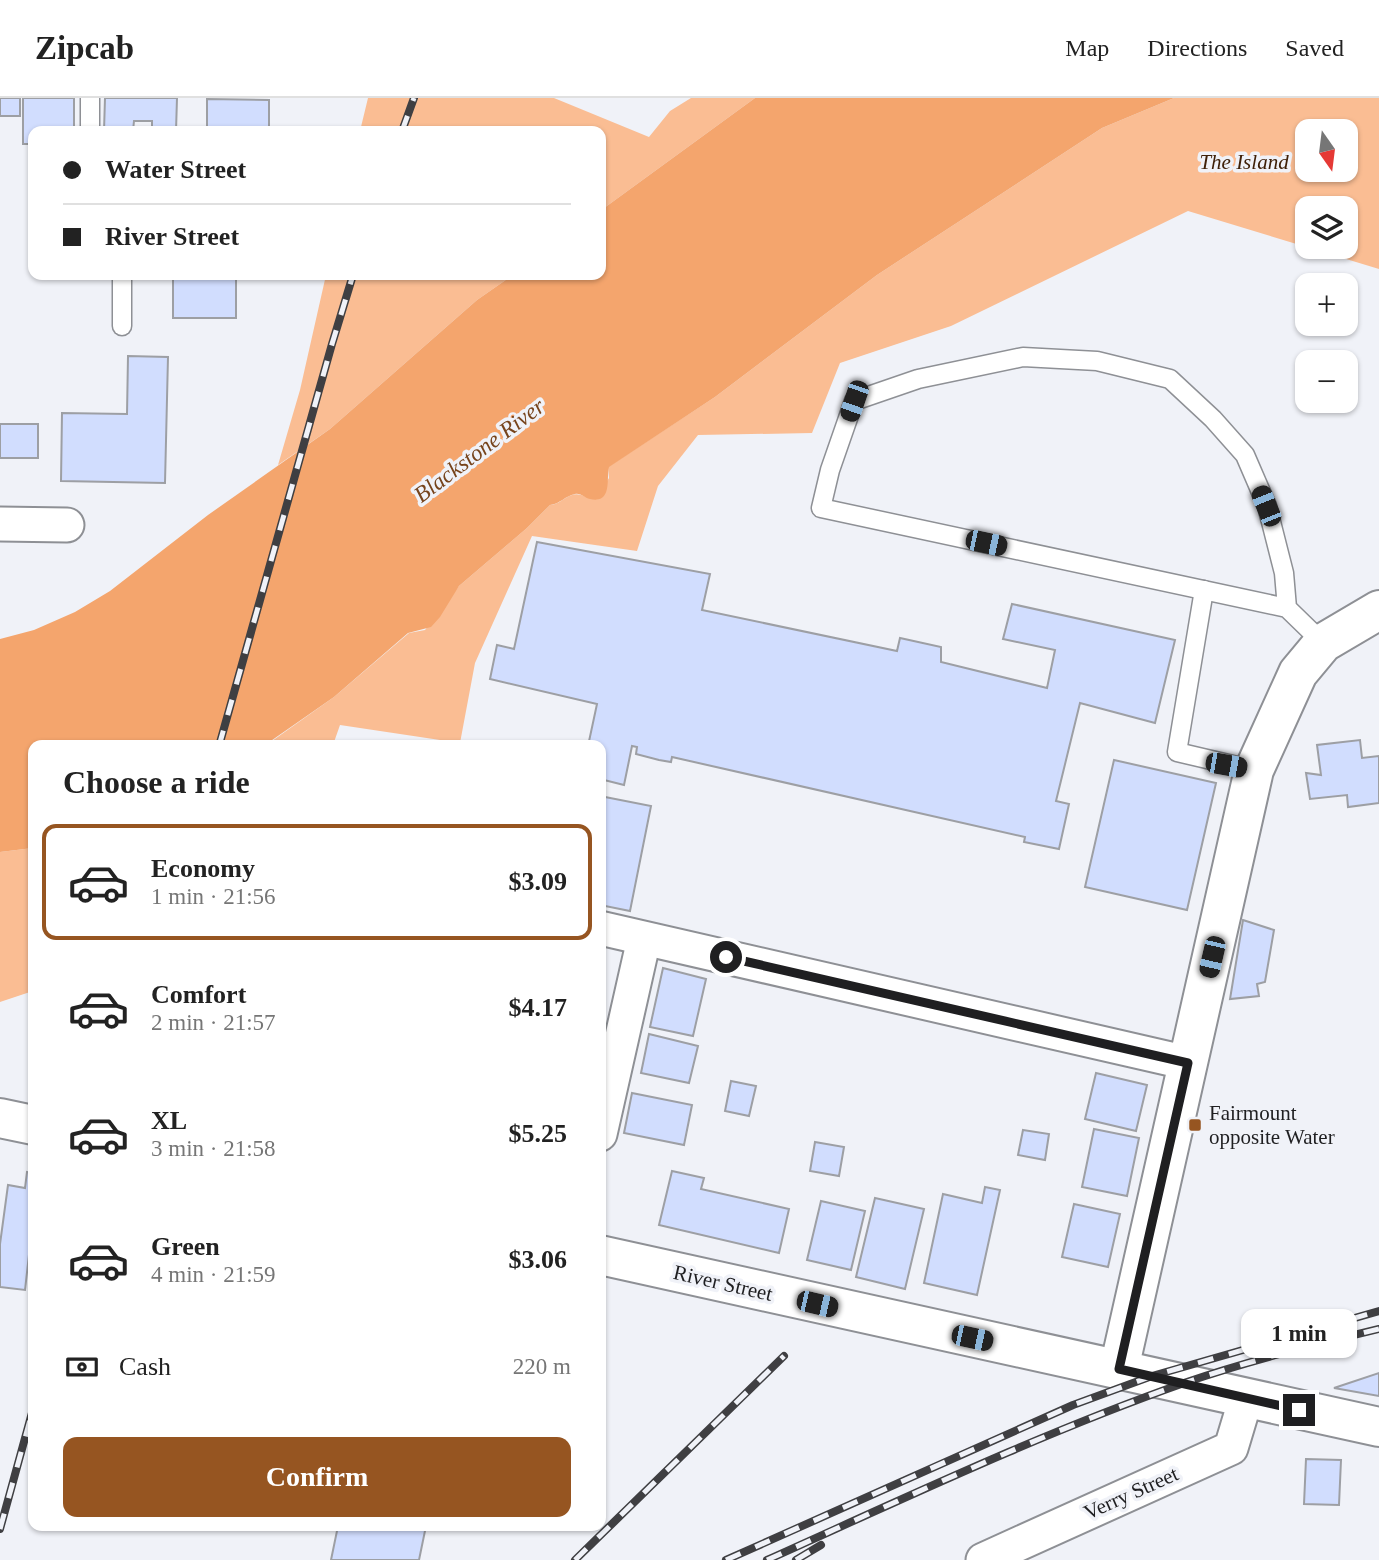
<!DOCTYPE html>
<html lang="en">
<head>
<meta charset="utf-8">
<style>
  :root { --surface:#fff; --page:#f6f6f6; --text:#222; --muted:#767676; --line:#e0e0e0; --accent:#965521 }
  body { margin:0; font-family:Georgia,serif; background:var(--page); color:var(--text); height:100vh; display:flex; flex-direction:column; font-size:26px; white-space:nowrap }
  * { box-sizing:border-box; margin:0 }
  p { font-size:23px; color:var(--muted) }
  .icon { flex:none; width:38px; height:38px; fill:none; stroke:currentColor; stroke-width:2; stroke-linecap:round; stroke-linejoin:round }
  .map { position:relative; flex:1; overflow:hidden }
  .sheet { position:absolute; left:28px; top:642px; width:578px; height:791px; display:flex; flex-direction:column; background:var(--surface); border-radius:14px; box-shadow:0 2px 5px #0004 }
  .sheet>* { flex:none }
  .hud { position:absolute; left:28px; top:28px; width:578px; height:154px; border-radius:14px; box-shadow:0 2px 5px #0004; display:grid; align-content:center; height:154px; padding:0 35px; background:var(--surface) }
  .needle { width:46px; rotate:166deg }
  .tools { position:absolute; left:1295px; top:21px; display:grid; gap:14px }
  .tools a { display:grid; place-items:center; width:63px; height:63px; border-radius:14px; background:var(--surface); box-shadow:0 2px 5px #0004; font-size:35px }
  .end { position:absolute; width:32px; height:32px; margin:-16px; border:9px solid #1f1f21; background:#fff; box-shadow:0 0 0 4px #fff }
  .from { border-radius:50% }
  .bubble { position:absolute; height:49px; border-radius:14px; background:var(--surface); box-shadow:0 2px 5px #0004; font-size:23px; font-weight:700; line-height:49px; text-align:center }
  .car { position:absolute; width:21px; height:42px; margin:-21px -10px; border-radius:9px; box-shadow:0 0 5px 2px #0007; background:linear-gradient(#222 24%,#8ab4d8 0 40%,#222 0 76%,#8ab4d8 0 86%,#222 0) }
  .hud b { display:flex; align-items:center; gap:24px; height:66px; font-size:26px }
  .hud b+b { border-top:2px solid var(--line) }
  .hud i { width:18px; height:18px; background:var(--text) }
  ul { padding:0; list-style:none }
  li { display:flex; align-items:center; gap:21px; height:116px; margin:0 14px 10px; padding:0 21px; border:4px solid transparent; border-radius:14px }
  li div { flex:1 }
  li b { display:block; font-size:26px }
  li em { font-style:normal; font-weight:700 }
  li.active { border-color:var(--accent) }
  li>.icon { width:63px; height:63px; stroke-width:1.5 }
  h2 { padding:0 35px; font-size:32px; line-height:84px }
  .pay { display:flex; align-items:center; gap:18px; height:77px; padding:0 35px; font-size:26px }
  .pay p { margin-inline-start:auto }
  .cta { display:flex; gap:14px; margin-top:auto; padding:14px 35px }
  .cta a { flex:1; height:80px; border-radius:14px; background:var(--accent); color:#fff; font-size:28px; font-weight:700; line-height:80px; text-align:center }
  header { display:flex; align-items:center; gap:42px; box-sizing:border-box; height:98px; padding:0 35px; background:var(--surface); border-bottom:2px solid var(--line) }
  header strong { font-size:33px }
  nav { display:flex; gap:38px; margin-inline-start:auto; font-size:24px }
  .map>svg:first-child { display:block }
</style>
</head>
<body>
<header>
<strong>Zipcab</strong>
<nav><a>Map</a><a>Directions</a><a>Saved</a></nav>
</header>
<div class="map">
<svg width="1379" height="1462" viewBox="0 0 1379 1462">
  <rect width="100%" height="100%" fill="#f0f2f8"/>
  <g fill="#fabd93" fill-rule="evenodd">
    <path d="M368,0H554L649,39L670,13L691,0H755L600,113V33H360Z"/>
    <path d="M1174,0H1379V171L1188,113L951,228L840,265L812,335L698,337L658,388L637,453L532,438L475,565L460,645L340,627L333,647L265,648L334,599L409,535L425,532L459,488L527,430L550,407C560,406 563,400 572,397C580,394 588,401 596,401L609,380L608,369L715,299L877,177L1102,30ZM1307,33H1346V72H1307ZM1307,110H1346V149H1307Z"/>
    <path d="M326,177H513L477,202L330,331L278,367L300,292Z"/>
    <path d="M33,750V893L0,904V754Z"/>
  </g>
  <path fill="#f4a56d" d="M755,0H1174L1102,30L877,177L715,299L609,369C606,380 613,406 590,401C584,400 582,395 575,396C565,398 560,406 550,407L527,430L459,488L440,519L431,529L408,535L334,599L265,647L33,648V750L0,754V541L34,532L75,514L110,493L208,417L330,331L477,202L513,177H600V113Z"/>
  <g fill="#d1ddfe" stroke="#9d9fa4" stroke-width="2">
    <rect x="0" y="0" width="20" height="18"/>
    <path d="M23,0H74V33H33V46H23Z"/>
    <path d="M105,0H177L176,33H152V23H134L133,33H104Z"/>
    <path d="M207,1L269,2V33H207Z"/>
    <path d="M173,177H220V180H236V220H173Z"/>
    <path d="M128,258L168,259L165,385L61,383L62,315L127,316Z"/>
    <rect x="0" y="326" width="38" height="34"/>
    <path d="M537,444L710,476L702,512L897,553L900,540L941,549V564L1047,590L1055,552L1003,541L1012,506L1175,542L1155,625L1080,605L1056,703L1069,706L1059,751L1024,744L1025,739L672,659L671,664L659,662L636,656L637,649L632,648L624,687L600,681V648H588L597,606L490,581L497,547L514,551Z"/>
    <path d="M1360,642L1362,660L1379,658V705L1348,709L1347,697L1310,701L1306,675L1321,677L1317,647Z"/>
    <path d="M1114,662L1216,685L1187,812L1085,789Z"/>
    <path d="M600,698L651,708L630,813L600,807Z"/>
    <path d="M1243,822L1274,832L1265,884L1257,886L1259,898L1230,901Z"/>
    <path d="M663,870L706,881L693,938L650,929Z"/>
    <path d="M649,936L698,948L689,985L641,975Z"/>
    <path d="M1096,975L1147,987L1136,1033L1085,1021Z"/>
    <path d="M731,983L756,988L749,1018L725,1013Z"/>
    <path d="M632,995L692,1007L684,1047L624,1035Z"/>
    <path d="M1094,1031L1139,1040L1127,1098L1082,1089Z"/>
    <path d="M1023,1032L1049,1036L1045,1062L1018,1057Z"/>
    <path d="M815,1044L844,1049L839,1078L810,1073Z"/>
    <path d="M672,1073L704,1080L701,1091L789,1111L779,1155L659,1127Z"/>
    <path d="M27,1074L33,1075V1140L31,1139L25,1192L0,1189V1146L8,1087L25,1090Z"/>
    <path d="M985,1089L1000,1092L977,1197L924,1185L943,1096L982,1105Z"/>
    <path d="M875,1100L924,1111L905,1191L856,1179Z"/>
    <path d="M821,1103L865,1113L851,1172L807,1162Z"/>
    <path d="M1074,1106L1120,1116L1108,1169L1062,1159Z"/>
    <path d="M1379,1275V1298L1334,1290Z"/>
    <path d="M1306,1361L1341,1362L1339,1407L1304,1406Z"/>
    <path d="M338,1428H426L419,1462H331Z"/>
  </g>
  <g fill="none" stroke-linecap="round" stroke-linejoin="round">
    <defs>
      <g id="lane">
        <path d="M90,0V33"/>
        <path d="M122,177V228"/>
        <path d="M1204,492L1177,654L1254,672"/>
        <path d="M1287,510L821,410L830,372L854,303L918,281L1023,259L1097,263L1170,281L1213,321L1245,357L1267,408L1284,475L1287,510L1323,545"/>
      </g>
      <g id="street">
        <path d="M0,426L67,427"/>
        <path d="M600,830L1188,965"/>
        <path d="M600,1036L644,841"/>
        <path d="M983,1462L1231,1350L1246,1300"/>
      </g>
      <g id="secondary">
        <path d="M0,1020L33,1027"/>
        <path d="M600,1157L1379,1329"/>
        <path d="M1119,1271L1254,672L1298,575L1323,545L1379,512"/>
      </g>
    </defs>
    <use href="#lane" stroke="#8e9095" stroke-width="21"/>
    <use href="#street" stroke="#8e9095" stroke-width="37"/>
    <use href="#secondary" stroke="#8e9095" stroke-width="42"/>
    <use href="#lane" stroke="#fff" stroke-width="18"/>
    <use href="#street" stroke="#fff" stroke-width="33"/>
    <use href="#secondary" stroke="#fff" stroke-width="38"/>
    <defs>
      <g id="rail">
        <path d="M402,33L414,0"/>
        <path d="M219,648L332,246L353,177"/>
        <path d="M0,1431L33,1311"/>
        <path d="M575,1462L784,1258"/>
        <path d="M726,1462L1073,1307L1152,1278L1379,1213"/>
        <path d="M767,1462C905,1400 1042,1335 1184,1285C1248,1263 1313,1247 1379,1231"/>
        <path d="M796,1462L821,1447"/>
      </g>
    </defs>
    <use href="#rail" stroke="#3f3f42" stroke-width="8"/>
    <use href="#rail" stroke="#f0f2f8" stroke-width="5" stroke-dasharray="16" stroke-linecap="butt"/>
  </g>
  <g fill="none" stroke-linecap="round" stroke-linejoin="round">
    <path stroke="#1f1f21" stroke-width="9" d="M726,859L1188,965L1119,1271L1299,1312"/>
  </g>
  <rect fill="#965521" stroke="#f0f2f8" stroke-width="2.5" x="1188" y="1020" width="14" height="14" rx="3.5"/>
  <g text-anchor="middle" stroke-width="7" stroke-linejoin="round" paint-order="stroke">
    <g font-size="21" font-style="italic" fill="#3f2008" stroke="#f0f2f8">
      <text x="1244" y="71">The Island</text>
    </g>
    <g font-size="21" fill="#1f1f21" stroke="#f0f2f8" text-anchor="start">
      <text x="1209" y="1022">Fairmount<tspan x="1209" dy="24">opposite Water</tspan></text>
    </g>
    <g font-size="21" fill="#1f1f21" stroke="#f0f2f8">
      <text transform="translate(723 1185) rotate(13)" y="7">River Street</text>
      <text transform="translate(1131 1395) rotate(-24)" y="7">Verry Street</text>
    </g>
    <g font-size="23" font-style="italic" fill="#77441c" stroke="#f0f2f8">
      <text transform="translate(479 352) rotate(-37)" y="8">Blackstone River</text>
    </g>
  </g>
</svg>
<div class="tools">
<a><svg class="needle" viewBox="-14 -14 28 28"><path d="M0-13l5 13h-10z" fill="#e53935"/><path d="M0 13l5-13h-10z" fill="#767676"/></svg></a>
<a><svg class="icon" aria-label="layers" viewBox="0 0 24 24"><path d="M12 4l9 5-9 5-9-5zM3 14l9 5 9-5"/></svg></a>
<a>+</a>
<a>−</a>
</div>
<i class="end from" style="left:726px;top:859px"></i>
<i class="end" style="left:1299px;top:1312px"></i>
<div class="bubble" style="left:1241px;top:1211px;width:116px">1 min</div>
<i class="car" style="left:854px;top:303px;rotate:199deg"></i>
<i class="car" style="left:1266px;top:408px;rotate:338deg"></i>
<i class="car" style="left:986px;top:445px;rotate:102deg"></i>
<i class="car" style="left:1226px;top:667px;rotate:100deg"></i>
<i class="car" style="left:1212px;top:859px;rotate:193deg"></i>
<i class="car" style="left:817px;top:1206px;rotate:103deg"></i>
<i class="car" style="left:972px;top:1240px;rotate:102deg"></i>
<div class="hud">
<b><i class="from"></i>Water Street</b>
<b><i></i>River Street</b>
</div>
<section class="sheet">
<h2>Choose a ride</h2>
<ul>
<li class="active"><svg class="icon" aria-label="car" viewBox="0 0 24 24"><path d="M5 17H2v-5l4-1 3-4h7l3 4 3 1v5h-3M9 17h6M6 11h13"/><circle cx="7" cy="17" r="2"/><circle cx="17" cy="17" r="2"/></svg><div><b>Economy</b><p>1 min · 21:56</p></div><em>$3.09</em></li>
<li><svg class="icon" aria-label="car" viewBox="0 0 24 24"><path d="M5 17H2v-5l4-1 3-4h7l3 4 3 1v5h-3M9 17h6M6 11h13"/><circle cx="7" cy="17" r="2"/><circle cx="17" cy="17" r="2"/></svg><div><b>Comfort</b><p>2 min · 21:57</p></div><em>$4.17</em></li>
<li><svg class="icon" aria-label="car" viewBox="0 0 24 24"><path d="M5 17H2v-5l4-1 3-4h7l3 4 3 1v5h-3M9 17h6M6 11h13"/><circle cx="7" cy="17" r="2"/><circle cx="17" cy="17" r="2"/></svg><div><b>XL</b><p>3 min · 21:58</p></div><em>$5.25</em></li>
<li><svg class="icon" aria-label="car" viewBox="0 0 24 24"><path d="M5 17H2v-5l4-1 3-4h7l3 4 3 1v5h-3M9 17h6M6 11h13"/><circle cx="7" cy="17" r="2"/><circle cx="17" cy="17" r="2"/></svg><div><b>Green</b><p>4 min · 21:59</p></div><em>$3.06</em></li>
</ul>
<div class="pay"><svg class="icon" aria-label="cash" viewBox="0 0 24 24"><path d="M3 7h18v10H3z"/><circle cx="12" cy="12" r="2"/></svg>Cash<p>220 m</p></div>
<div class="cta"><a>Confirm</a></div>
</section>
</div>
</body>
</html>
